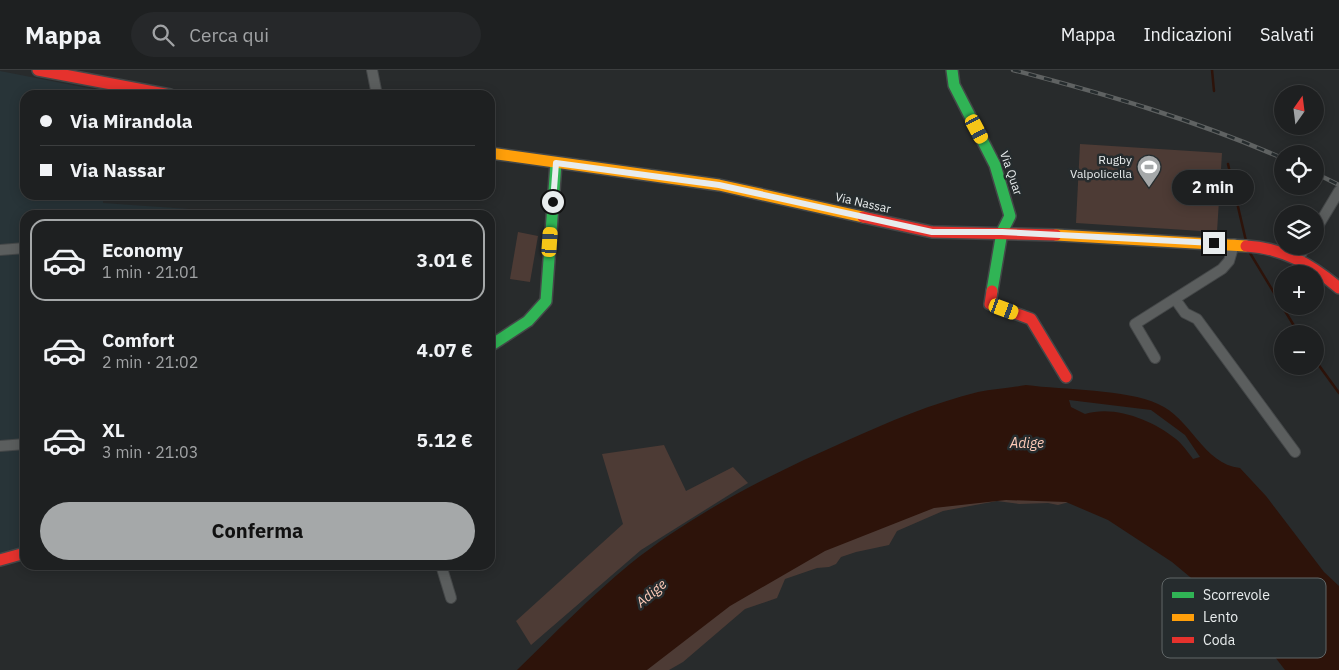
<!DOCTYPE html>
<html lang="it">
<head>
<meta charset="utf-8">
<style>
  :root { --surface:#1e2021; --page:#26282a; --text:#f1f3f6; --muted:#a1a3a5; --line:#3c3e3f; --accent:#a5a8a9 }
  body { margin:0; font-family:"IBM Plex Sans",sans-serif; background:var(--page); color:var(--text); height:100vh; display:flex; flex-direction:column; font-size:19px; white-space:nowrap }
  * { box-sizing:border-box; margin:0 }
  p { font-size:16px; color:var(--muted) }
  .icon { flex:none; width:28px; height:28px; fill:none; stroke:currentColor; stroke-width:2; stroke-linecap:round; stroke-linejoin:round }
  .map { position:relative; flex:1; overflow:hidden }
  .sheet { position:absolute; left:20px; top:140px; width:475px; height:360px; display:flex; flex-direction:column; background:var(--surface); border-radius:15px; box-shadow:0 2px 12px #0003,0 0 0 1px var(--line) }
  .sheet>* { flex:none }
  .guide { position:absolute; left:20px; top:20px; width:475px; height:110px; border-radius:15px; box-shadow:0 2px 12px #0003,0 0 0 1px var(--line); display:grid; align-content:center; height:110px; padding:0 20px; background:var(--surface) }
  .needle { width:32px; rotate:14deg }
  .controls { position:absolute; left:1274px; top:15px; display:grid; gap:10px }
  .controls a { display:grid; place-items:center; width:50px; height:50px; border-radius:50%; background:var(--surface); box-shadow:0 2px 12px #0003,0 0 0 1px var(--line); font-size:25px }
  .end { position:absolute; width:22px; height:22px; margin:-11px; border:6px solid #e8eced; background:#111; box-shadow:0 0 0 2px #111 }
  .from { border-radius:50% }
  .bubble { position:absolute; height:35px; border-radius:18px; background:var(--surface); box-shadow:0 2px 12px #0003,0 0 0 1px var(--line); font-size:16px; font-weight:800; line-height:35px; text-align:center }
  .car { position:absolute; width:15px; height:30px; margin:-15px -8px; border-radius:6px; box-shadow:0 0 4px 1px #0007; background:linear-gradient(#f5c518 24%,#345 0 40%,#f5c518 0 76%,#345 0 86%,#f5c518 0) }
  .guide b { display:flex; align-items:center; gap:18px; height:48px; font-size:19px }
  .guide b+b { border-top:1px solid var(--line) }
  .guide i { width:12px; height:12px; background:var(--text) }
  ul { padding:9px 0 0; list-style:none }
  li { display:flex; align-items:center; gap:15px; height:82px; margin:0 10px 8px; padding:0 10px; border:2px solid transparent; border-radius:15px }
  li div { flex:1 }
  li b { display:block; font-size:19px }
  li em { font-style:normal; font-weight:800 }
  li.selected { border-color:var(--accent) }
  li>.icon { width:45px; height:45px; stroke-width:1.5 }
  .cta { display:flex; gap:10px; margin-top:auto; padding:10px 20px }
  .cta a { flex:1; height:58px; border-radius:30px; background:var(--accent); color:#111; font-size:20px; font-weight:800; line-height:58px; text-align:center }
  header { display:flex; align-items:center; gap:30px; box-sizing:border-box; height:70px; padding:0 25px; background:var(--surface); border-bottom:1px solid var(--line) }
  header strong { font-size:24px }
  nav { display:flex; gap:28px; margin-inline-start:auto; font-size:18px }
  .search { width:350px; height:45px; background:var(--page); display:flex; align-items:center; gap:12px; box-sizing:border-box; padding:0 18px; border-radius:28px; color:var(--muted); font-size:19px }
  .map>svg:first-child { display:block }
</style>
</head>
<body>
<header>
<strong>Mappa</strong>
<div class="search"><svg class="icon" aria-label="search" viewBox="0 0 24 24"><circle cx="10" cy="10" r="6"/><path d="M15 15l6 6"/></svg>Cerca qui</div>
<nav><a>Mappa</a><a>Indicazioni</a><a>Salvati</a></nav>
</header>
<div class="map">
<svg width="1339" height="600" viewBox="0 0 1339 600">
  <rect width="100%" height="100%" fill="#282b2c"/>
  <path fill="#283438" d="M0,1L108,22V25H25V125H103V133L233,142V145H25V482L0,488Z"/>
  <g fill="#4d3b35">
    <path d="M1080,74L1222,83L1217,162L1076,153Z"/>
    <path d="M518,162L538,166L530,212L510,209Z"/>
    <path d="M664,375L686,421L733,397L748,413L641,480L531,575L516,551L623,454L602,384Z"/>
    <path d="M997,416L1069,432L1058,435L1048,433L1019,434L997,431L943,441L897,461L889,475L856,482L841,487L836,494L829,497L817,498L785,509L777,528L745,539L683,592L669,600H628L794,482Z"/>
  </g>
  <path fill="#2d130a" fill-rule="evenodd" d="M1026,315C1064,320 1126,319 1158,334C1191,348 1203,394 1240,398L1266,426L1324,502L1339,516V600H1285L1255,561L1172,492L1108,450L1066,432L1006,430L934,438L825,481L730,536L647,600H517C554,564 590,527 630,494C695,442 771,404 846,371C888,352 933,333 978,322C993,319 1010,318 1026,315ZM1069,330L1151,340L1185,365L1200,387L1193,389C1188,382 1182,374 1176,369C1152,350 1115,335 1085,344L1071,337Z"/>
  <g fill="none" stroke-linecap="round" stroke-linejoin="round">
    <g stroke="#2d130a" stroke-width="2.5">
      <path d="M1212,0L1214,21"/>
      <path d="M1228,94L1246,171"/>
      <path d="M1250,183L1299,264"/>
      <path d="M1315,290L1339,323"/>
    </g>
    <defs>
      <g id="street">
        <path d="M372,0L377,25"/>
        <path d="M1315,161L1339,121"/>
        <path d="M0,180L25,178"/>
        <path d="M1299,187L1306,176"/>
        <path d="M1175,229L1185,243L1197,249L1295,382"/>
        <path d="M1155,288L1135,254L1222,199L1229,191L1234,174"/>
        <path d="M0,376L25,374"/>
        <path d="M441,495L451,528"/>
      </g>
      <g id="fast">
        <path d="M952,0L954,15L995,95L1010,146L1002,162L992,221"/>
        <path d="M490,276L528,251L546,231L556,93"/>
      </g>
      <g id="slow">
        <path d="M490,83L719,115L863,147"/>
        <path d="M1056,165L1246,176"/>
      </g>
      <g id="jam">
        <path d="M38,0L170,25"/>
        <path d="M863,147L932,162L1056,165"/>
        <path d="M1246,176C1283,178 1311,194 1339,218"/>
        <path d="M992,221L990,234L1031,249L1066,307"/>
        <path d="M0,490L25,483"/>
      </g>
    </defs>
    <use href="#street" stroke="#444748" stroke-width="12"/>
    <use href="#fast" stroke="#444748" stroke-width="14"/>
    <use href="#slow" stroke="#444748" stroke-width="14"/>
    <use href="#jam" stroke="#444748" stroke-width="14"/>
    <use href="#street" stroke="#5b5e5e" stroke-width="10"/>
    <use href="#fast" stroke="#30b455" stroke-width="11"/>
    <use href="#slow" stroke="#ff9f0a" stroke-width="11"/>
    <use href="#jam" stroke="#e5322d" stroke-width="11"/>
    <defs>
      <g id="rail">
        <path d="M1013,0C1105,24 1195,50 1282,88"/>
        <path d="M1315,103L1339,115"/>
      </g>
    </defs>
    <use href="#rail" stroke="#5f6262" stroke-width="4.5"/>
    <use href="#rail" stroke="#262c2e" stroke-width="2.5" stroke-dasharray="8" stroke-linecap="butt"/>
  </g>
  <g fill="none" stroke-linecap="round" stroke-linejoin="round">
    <path stroke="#e8eced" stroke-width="6" d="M553,132L556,93L719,115L932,162H1002L1214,173"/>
  </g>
  <defs>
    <symbol id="stadium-pin" viewBox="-11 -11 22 30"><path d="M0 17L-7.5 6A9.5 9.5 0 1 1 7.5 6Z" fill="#a5a8a9" stroke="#262c2e"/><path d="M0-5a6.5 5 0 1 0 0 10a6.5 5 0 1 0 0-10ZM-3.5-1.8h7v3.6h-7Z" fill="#fff"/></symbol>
  </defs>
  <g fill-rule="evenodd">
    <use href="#stadium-pin" x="1135" y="83" width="28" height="38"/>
  </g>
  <g text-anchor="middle" stroke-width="5" stroke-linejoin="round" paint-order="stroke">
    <g font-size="12" fill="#e8eced" stroke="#262c2e" text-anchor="end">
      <text x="1132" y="94">Rugby<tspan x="1132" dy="14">Valpolicella</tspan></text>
    </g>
    <g font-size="12" fill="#e8eced" stroke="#262c2e">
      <text transform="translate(1011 103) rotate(71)" y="4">Via Quar</text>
      <text transform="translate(863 133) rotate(13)" y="4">Via Nassar</text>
    </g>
    <g font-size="14" font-style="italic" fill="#fdcab7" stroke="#262c2e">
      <text x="1027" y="378">Adige</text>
      <text transform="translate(651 523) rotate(-40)" y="5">Adige</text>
    </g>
  </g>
  <rect x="1162" y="508" width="164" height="80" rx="8" fill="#262c2e" stroke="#606667" stroke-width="1"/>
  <rect x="1172" y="522" width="22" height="6" fill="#30b455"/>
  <rect x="1172" y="544" width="22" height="7" fill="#ff9f0a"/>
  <rect x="1172" y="567" width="22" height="6" fill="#e5322d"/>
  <g font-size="14" fill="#e8eced">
    <text x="1203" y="530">Scorrevole</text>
    <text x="1203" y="552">Lento</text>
    <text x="1203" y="575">Coda</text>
  </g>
</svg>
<div class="controls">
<a><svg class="needle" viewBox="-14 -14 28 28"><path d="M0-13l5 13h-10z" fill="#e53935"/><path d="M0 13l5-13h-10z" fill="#a1a3a5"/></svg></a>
<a><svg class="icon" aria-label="locate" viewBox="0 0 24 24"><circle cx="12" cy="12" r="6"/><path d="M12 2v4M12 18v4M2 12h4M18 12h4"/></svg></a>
<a><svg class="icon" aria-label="layers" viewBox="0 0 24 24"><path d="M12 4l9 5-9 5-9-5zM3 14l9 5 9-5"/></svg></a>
<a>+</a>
<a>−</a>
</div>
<i class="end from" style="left:553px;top:132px"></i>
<i class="end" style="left:1214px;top:173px"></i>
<div class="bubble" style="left:1172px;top:100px;width:82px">2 min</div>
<i class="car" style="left:977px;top:59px;rotate:152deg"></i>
<i class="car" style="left:550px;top:172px;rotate:4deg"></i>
<i class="car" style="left:1004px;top:239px;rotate:110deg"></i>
<div class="guide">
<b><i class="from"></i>Via Mirandola</b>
<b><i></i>Via Nassar</b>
</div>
<section class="sheet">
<ul>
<li class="selected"><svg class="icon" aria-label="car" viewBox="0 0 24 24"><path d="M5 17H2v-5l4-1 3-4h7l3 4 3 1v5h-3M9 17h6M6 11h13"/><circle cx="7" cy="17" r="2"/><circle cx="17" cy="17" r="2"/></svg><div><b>Economy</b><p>1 min · 21:01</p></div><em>3.01 €</em></li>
<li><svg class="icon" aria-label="car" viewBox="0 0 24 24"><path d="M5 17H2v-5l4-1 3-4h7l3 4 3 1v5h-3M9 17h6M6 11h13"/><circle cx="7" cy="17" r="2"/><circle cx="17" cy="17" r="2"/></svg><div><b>Comfort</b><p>2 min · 21:02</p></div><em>4.07 €</em></li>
<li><svg class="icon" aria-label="car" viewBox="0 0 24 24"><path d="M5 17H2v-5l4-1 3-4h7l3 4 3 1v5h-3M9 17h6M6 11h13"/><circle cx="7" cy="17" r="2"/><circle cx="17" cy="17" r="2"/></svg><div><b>XL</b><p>3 min · 21:03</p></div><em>5.12 €</em></li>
</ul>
<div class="cta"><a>Conferma</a></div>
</section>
</div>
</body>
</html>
